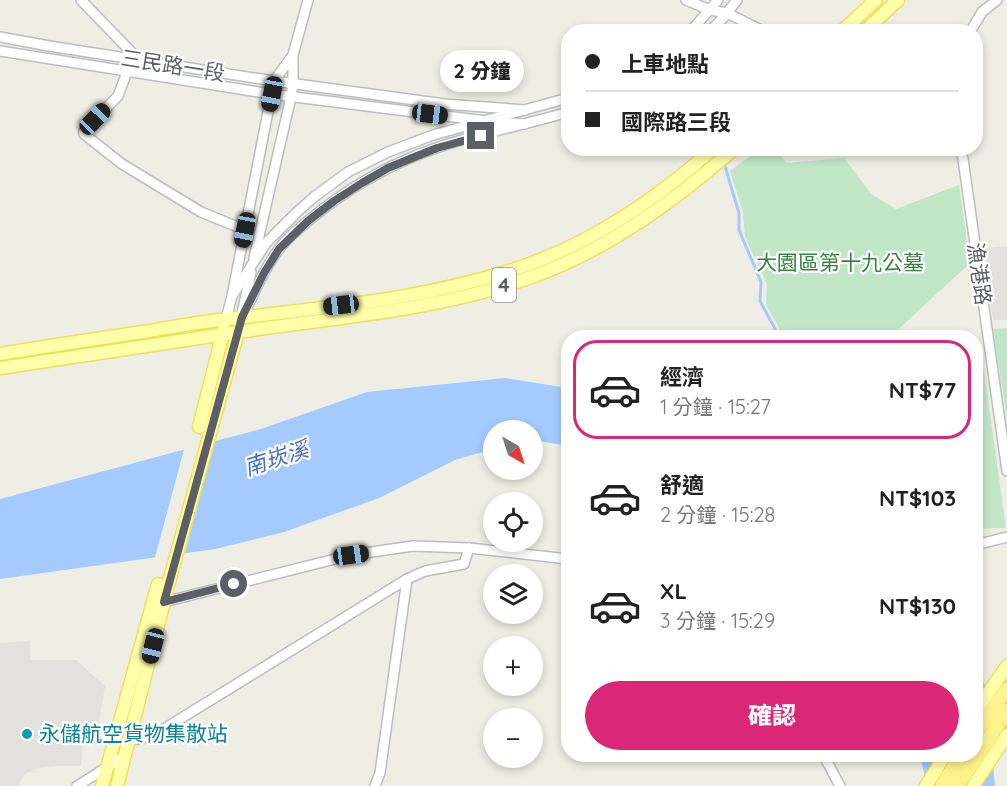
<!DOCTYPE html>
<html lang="zh-TW">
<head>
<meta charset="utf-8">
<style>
  :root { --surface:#fff; --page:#f6f6f6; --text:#222; --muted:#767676; --line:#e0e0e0; --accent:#db2777 }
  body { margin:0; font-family:Quicksand,"Noto Sans TC",sans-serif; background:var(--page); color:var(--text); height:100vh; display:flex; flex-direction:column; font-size:22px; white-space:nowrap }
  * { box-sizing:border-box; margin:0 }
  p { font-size:20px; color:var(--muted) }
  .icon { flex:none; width:33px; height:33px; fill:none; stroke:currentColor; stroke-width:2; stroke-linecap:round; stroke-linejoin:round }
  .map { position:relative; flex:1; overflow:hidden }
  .drawer { position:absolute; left:561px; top:330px; width:422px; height:432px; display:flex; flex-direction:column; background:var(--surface); border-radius:24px; box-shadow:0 3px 9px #0003 }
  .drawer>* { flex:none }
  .banner { position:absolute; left:561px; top:24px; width:422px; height:132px; border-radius:24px; box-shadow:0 3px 9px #0003; display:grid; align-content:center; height:132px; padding:0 24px; background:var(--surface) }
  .needle { width:39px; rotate:141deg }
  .fabs { position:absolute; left:483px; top:420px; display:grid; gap:12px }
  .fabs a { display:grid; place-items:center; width:60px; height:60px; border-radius:50%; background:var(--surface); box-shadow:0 3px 9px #0003; font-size:30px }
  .end { position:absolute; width:27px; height:27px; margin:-14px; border:8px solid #5c5f65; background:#fff; box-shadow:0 0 0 3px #fff }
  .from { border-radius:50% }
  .bubble { position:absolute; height:42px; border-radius:21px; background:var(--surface); box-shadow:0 3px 9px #0003; font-size:20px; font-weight:800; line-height:42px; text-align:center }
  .car { position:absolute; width:18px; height:36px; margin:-18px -9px; border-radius:8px; box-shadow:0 0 4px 2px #0007; background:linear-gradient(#222 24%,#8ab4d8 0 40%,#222 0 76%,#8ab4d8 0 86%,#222 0) }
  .banner b { display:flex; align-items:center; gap:21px; height:57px; font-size:22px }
  .banner b+b { border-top:2px solid var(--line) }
  .banner i { width:15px; height:15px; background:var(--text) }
  ul { padding:10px 0 0; list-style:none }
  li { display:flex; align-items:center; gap:18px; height:99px; margin:0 12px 9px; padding:0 12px; border:3px solid transparent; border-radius:24px }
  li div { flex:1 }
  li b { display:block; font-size:22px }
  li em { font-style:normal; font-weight:800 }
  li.active { border-color:var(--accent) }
  li>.icon { width:54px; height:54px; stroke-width:1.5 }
  .button { display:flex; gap:12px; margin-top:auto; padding:12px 24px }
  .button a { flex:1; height:69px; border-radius:36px; background:var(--accent); color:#fff; font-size:24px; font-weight:800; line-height:69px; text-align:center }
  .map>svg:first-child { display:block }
</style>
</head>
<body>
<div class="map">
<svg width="1007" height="786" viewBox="0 0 1007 786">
  <rect width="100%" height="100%" fill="#efeee4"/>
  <g fill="#e2e1dc">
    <path d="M1007,246V320H993L984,248Z"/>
    <path d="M30,641V660H76L105,686L99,722L84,724L81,766H54L36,769L25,774L18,786H0V643Z"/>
  </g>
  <g fill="#c1e6c6">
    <path d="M760,149H776L787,163L844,158L871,194L896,209L959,185L970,263L890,337H784L766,304L767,284L745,237L743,212L730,171Z"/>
    <path d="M1007,328V418L993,329Z"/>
    <path d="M984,370L1006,528L975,529V374Z"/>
  </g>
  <g fill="#a4caff">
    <path d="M505,378L568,388V446L533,440L532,430H494L493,449L455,460L379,498L284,532L215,549L0,579V499L261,429L367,392Z"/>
    <path d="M975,666L985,685L995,786H927L920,755L975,754Z"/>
  </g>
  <path fill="#efeee4" d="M215,438L184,557L154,561L185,446Z"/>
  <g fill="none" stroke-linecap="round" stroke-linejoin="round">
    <path stroke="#a4caff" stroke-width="3" d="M724,163L739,213V230L761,282L760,301L780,338"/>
    <defs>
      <g id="minor">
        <path d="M81,0L139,60"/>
        <path d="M686,0L710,10L727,13L765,32"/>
        <path d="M690,32L718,0"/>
        <path d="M709,32L723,18L737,0"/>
        <path d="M970,32L982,12L997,0"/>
        <path d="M0,37L49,46L274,81L445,104L525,110"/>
        <path d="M0,51L271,94L486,121L525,124"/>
        <path d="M127,72L118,96L84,131V134L122,164L201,212L245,230"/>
        <path d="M960,148L963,159L1007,471"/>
        <path d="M254,258L291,97L293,83V55L308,0"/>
        <path d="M232,296L266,243L296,213L314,197L348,172L388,152L433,135L568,98"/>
        <path d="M242,317C254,295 263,269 279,249C291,233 308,221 323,209C357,183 395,162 436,148C479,133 525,125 568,112"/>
        <path d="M226,319L232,296L274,81L293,55"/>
        <path d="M238,332L251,272"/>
        <path d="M975,545L1007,537"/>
        <path d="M164,602L351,555L413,546L469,548L568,559"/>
        <path d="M129,740L139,739L154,735L407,579L425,571L464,564L469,548"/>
        <path d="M823,754L840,786"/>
        <path d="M77,786L125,756"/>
        <path d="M375,786L380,773L407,579"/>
      </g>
      <g id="major">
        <path d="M841,32L876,0"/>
        <path d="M864,32L898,0"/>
        <path d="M0,354C48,346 96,339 143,332C172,327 200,322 228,319C328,307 431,299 527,265C597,240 659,197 714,148"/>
        <path d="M0,368C89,355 177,341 265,328C357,316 450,307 537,275C612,247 675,200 735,148"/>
        <path d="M199,427L224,329"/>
        <path d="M975,712L1007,666"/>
        <path d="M102,786L158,584"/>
        <path d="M117,786L169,582L238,332"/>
        <path d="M926,786L946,754"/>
        <path d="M973,786L1007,735"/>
      </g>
      <g id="highway">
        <path d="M975,733L1007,689"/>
        <path d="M942,786L962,754"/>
        <path d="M957,786L1007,711"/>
      </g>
    </defs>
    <use href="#minor" stroke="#bcbdc3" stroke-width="12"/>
    <use href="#major" stroke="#f2de5a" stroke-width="15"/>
    <use href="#highway" stroke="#f3cb00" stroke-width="16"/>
    <use href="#minor" stroke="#fff" stroke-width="9"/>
    <use href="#major" stroke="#fffea9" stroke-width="12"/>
    <use href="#highway" stroke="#fdf28d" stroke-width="14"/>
  </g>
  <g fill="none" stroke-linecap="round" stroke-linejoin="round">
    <path stroke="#5c5f65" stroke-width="8" d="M234,584L164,602L242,317L264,273L279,249L308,221L334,201L362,183L388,168L412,158L437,148L481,136"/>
  </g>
  <circle fill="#0f9aa8" stroke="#fff" stroke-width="2" cx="27" cy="734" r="6"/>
  <g text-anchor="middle" stroke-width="4.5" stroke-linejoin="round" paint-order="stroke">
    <rect fill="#fff" stroke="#8d8f93" stroke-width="1.5" x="492" y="268" width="24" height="34" rx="4.5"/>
    <g font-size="20" font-weight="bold" fill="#5c5f65">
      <text x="504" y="292">4</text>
    </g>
    <g font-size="21" fill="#5c5f65" stroke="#fff">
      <text transform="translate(173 66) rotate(9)" y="7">三民路一段</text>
      <text transform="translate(979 274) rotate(82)" y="7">漁港路</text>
    </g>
    <g font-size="21" fill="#348443" stroke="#fff">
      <text x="840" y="270">大園區第十九公墓</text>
    </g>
    <g font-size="21" fill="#0d838f" stroke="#fff" text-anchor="start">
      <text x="39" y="741">永儲航空貨物集散站</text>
    </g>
    <g font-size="22" font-style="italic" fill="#4570c4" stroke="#fff">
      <text transform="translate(276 458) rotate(-18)" y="8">南崁溪</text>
    </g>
  </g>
</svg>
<div class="fabs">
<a><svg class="needle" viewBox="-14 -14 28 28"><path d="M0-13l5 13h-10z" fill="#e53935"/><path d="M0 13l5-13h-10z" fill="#767676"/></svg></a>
<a><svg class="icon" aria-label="locate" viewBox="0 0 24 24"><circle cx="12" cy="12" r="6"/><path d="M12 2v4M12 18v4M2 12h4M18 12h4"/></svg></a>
<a><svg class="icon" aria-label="layers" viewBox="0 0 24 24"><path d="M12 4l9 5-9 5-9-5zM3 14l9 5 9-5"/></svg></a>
<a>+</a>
<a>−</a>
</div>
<i class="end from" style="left:234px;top:584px"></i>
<i class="end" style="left:481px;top:136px"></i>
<div class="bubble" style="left:440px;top:50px;width:84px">2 分鐘</div>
<i class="car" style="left:272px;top:94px;rotate:191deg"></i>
<i class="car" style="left:430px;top:114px;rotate:97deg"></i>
<i class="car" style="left:95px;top:119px;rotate:44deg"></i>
<i class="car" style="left:245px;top:230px;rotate:191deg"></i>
<i class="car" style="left:341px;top:305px;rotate:263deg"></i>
<i class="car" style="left:351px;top:555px;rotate:82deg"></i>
<i class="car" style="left:153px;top:646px;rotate:194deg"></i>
<div class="banner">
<b><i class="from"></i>上車地點</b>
<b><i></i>國際路三段</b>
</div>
<section class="drawer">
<ul>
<li class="active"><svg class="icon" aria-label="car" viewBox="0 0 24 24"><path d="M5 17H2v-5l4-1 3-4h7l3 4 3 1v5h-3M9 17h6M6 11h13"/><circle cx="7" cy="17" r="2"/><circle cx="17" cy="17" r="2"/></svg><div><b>經濟</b><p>1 分鐘 · 15:27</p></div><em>NT$77</em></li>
<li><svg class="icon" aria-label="car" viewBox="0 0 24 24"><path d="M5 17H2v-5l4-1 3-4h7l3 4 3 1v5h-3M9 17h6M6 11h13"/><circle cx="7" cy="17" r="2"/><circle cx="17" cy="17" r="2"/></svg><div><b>舒適</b><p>2 分鐘 · 15:28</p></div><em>NT$103</em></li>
<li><svg class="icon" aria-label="car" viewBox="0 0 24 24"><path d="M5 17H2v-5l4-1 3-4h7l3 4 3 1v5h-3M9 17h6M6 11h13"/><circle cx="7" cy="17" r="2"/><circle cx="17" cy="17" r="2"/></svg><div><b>XL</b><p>3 分鐘 · 15:29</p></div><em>NT$130</em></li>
</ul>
<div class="button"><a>確認</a></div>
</section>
</div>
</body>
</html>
